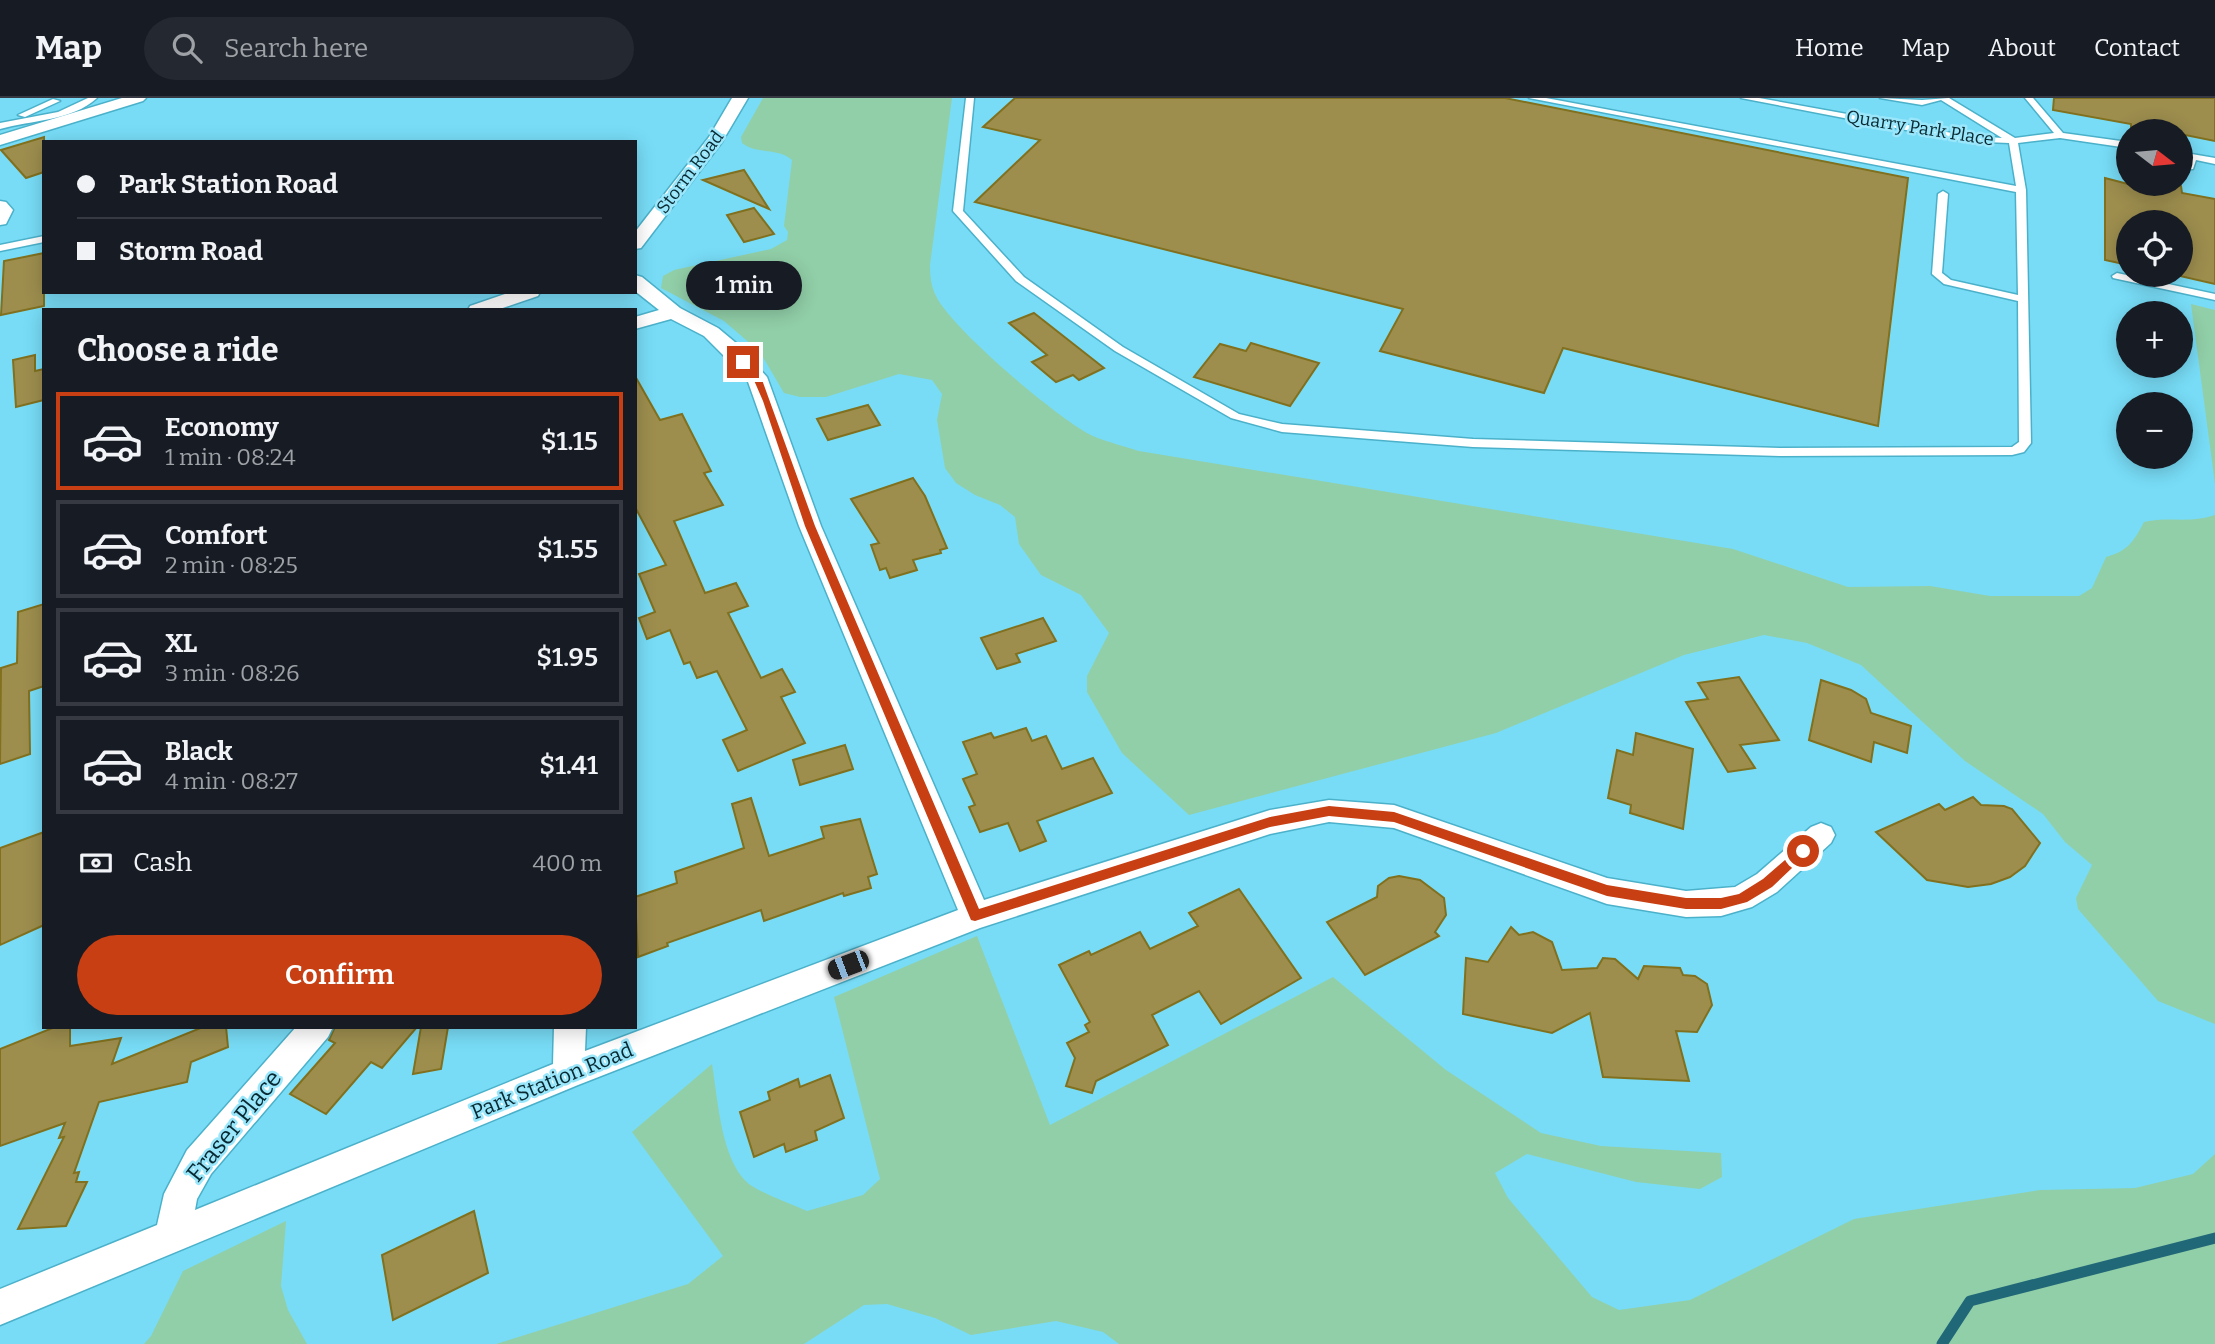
<!DOCTYPE html>
<html lang="en">
<head>
<meta charset="utf-8">
<style>
  :root { --surface:#171b24; --page:#242831; --text:#f1f3f6; --muted:#9ea1a6; --line:#363941; --accent:#c73f12 }
  body { margin:0; font-family:Bitter,serif; background:var(--page); color:var(--text); height:100vh; display:flex; flex-direction:column; font-size:26px; white-space:nowrap }
  * { box-sizing:border-box; margin:0 }
  p { font-size:23px; color:var(--muted) }
  .icon { flex:none; width:38px; height:38px; fill:none; stroke:currentColor; stroke-width:2; stroke-linecap:round; stroke-linejoin:round }
  .map { position:relative; flex:1; overflow:hidden }
  .side { position:absolute; left:42px; top:210px; width:595px; height:721px; display:flex; flex-direction:column; background:var(--surface); border-radius:0px; box-shadow:0 4px 18px #0003 }
  .side>* { flex:none }
  .guide { position:absolute; left:42px; top:42px; width:595px; height:154px; border-radius:0px; box-shadow:0 4px 18px #0003; display:grid; align-content:center; height:154px; padding:0 35px; background:var(--surface) }
  .needle { width:46px; rotate:106deg }
  .controls { position:absolute; left:2116px; top:21px; display:grid; gap:14px }
  .controls a { display:grid; place-items:center; width:77px; height:77px; border-radius:50%; background:var(--surface); box-shadow:0 4px 18px #0003; font-size:35px }
  .end { position:absolute; width:32px; height:32px; margin:-16px; border:9px solid #c73f12; background:#fff; box-shadow:0 0 0 4px #fff }
  .from { border-radius:50% }
  .bubble { position:absolute; height:49px; border-radius:24px; background:var(--surface); box-shadow:0 4px 18px #0003; font-size:23px; font-weight:600; line-height:49px; text-align:center }
  .car { position:absolute; width:21px; height:42px; margin:-21px -10px; border-radius:9px; box-shadow:0 0 5px 2px #0007; background:linear-gradient(#222 24%,#8ab4d8 0 40%,#222 0 76%,#8ab4d8 0 86%,#222 0) }
  .guide b { display:flex; align-items:center; gap:24px; height:66px; font-size:26px }
  .guide b+b { border-top:2px solid var(--line) }
  .guide i { width:18px; height:18px; background:var(--text) }
  ul { padding:0; list-style:none }
  li { display:flex; align-items:center; gap:21px; height:98px; margin:0 14px 10px; padding:0 21px; border:4px solid var(--line); border-radius:0px }
  li div { flex:1 }
  li b { display:block; font-size:26px }
  li em { font-style:normal; font-weight:600 }
  li.on { border-color:var(--accent) }
  li>.icon { width:63px; height:63px; stroke-width:1.5 }
  h2 { padding:0 35px; font-size:32px; line-height:84px }
  .pay { display:flex; align-items:center; gap:18px; height:77px; padding:0 35px; font-size:26px }
  .pay p { margin-inline-start:auto }
  .cta { display:flex; gap:14px; margin-top:auto; padding:14px 35px }
  .cta a { flex:1; height:80px; border-radius:42px; background:var(--accent); color:#fff; font-size:28px; font-weight:600; line-height:80px; text-align:center }
  header { display:flex; align-items:center; gap:42px; box-sizing:border-box; height:98px; padding:0 35px; background:var(--surface); border-bottom:2px solid var(--line) }
  header strong { font-size:33px }
  nav { display:flex; gap:38px; margin-inline-start:auto; font-size:24px }
  .search { width:490px; height:63px; background:var(--page); display:flex; align-items:center; gap:18px; box-sizing:border-box; padding:0 24px; border-radius:38px; color:var(--muted); font-size:26px }
  .map>svg:first-child { display:block }
</style>
</head>
<body>
<header>
<strong>Map</strong>
<div class="search"><svg class="icon" aria-label="search" viewBox="0 0 24 24"><circle cx="10" cy="10" r="6"/><path d="M15 15l6 6"/></svg>Search here</div>
<nav><a>Home</a><a>Map</a><a>About</a><a>Contact</a></nav>
</header>
<div class="map">
<svg width="2215" height="1246" viewBox="0 0 2215 1246">
  <rect width="100%" height="100%" fill="#78dcf6"/>
  <g fill="#91cfa8">
    <path d="M763,0H952L930,167C930,178 931,188 936,198C951,230 1060,323 1093,338C1107,344 1124,348 1139,353L1733,451L1848,489L1930,488L1990,498H2079L2092,490L2106,459C2128,453 2134,443 2144,424C2170,418 2188,426 2215,417V926L2158,903L2078,811L2076,800L2092,767L2065,744L2043,716L1965,663L1861,567L1807,545L1764,537L1684,557L1496,635L1189,717L1122,655L1087,594V578L1109,535L1081,497L1041,477L1019,446L1015,419L1000,407L975,397L956,385L945,370L937,322L942,296L932,282L899,276L826,299H800L784,295L760,254L724,223L661,190L663,178L674,172L771,151L787,142L788,134L784,128L792,62C778,49 757,57 742,45L741,39Z"/>
    <path d="M2191,206L2215,212V386Z"/>
    <path d="M977,838L1050,1027L1333,879L1446,972L1541,1035L1601,1048L1721,1055L1722,1079L1700,1091L1636,1084L1527,1056L1495,1075L1508,1100L1592,1199L1619,1212L1690,1202L1854,1121L2040,1092L2135,1090L2193,1076L2215,1056V1246H1119L1103,1234L1056,1223L971,1237L935,1220L887,1206L864,1207L804,1246H496L688,1186L723,1158L632,1034L712,966C718,1001 721,1067 752,1088C768,1098 789,1105 807,1113L863,1097L880,1081L834,899Z"/>
    <path d="M286,1123L281,1188L288,1212L307,1246H144L151,1238L183,1173Z"/>
  </g>
  <g fill="none" stroke-linecap="round" stroke-linejoin="round">
    <path stroke="#206878" stroke-width="11" d="M1942,1246L1970,1203L2215,1140"/>
  </g>
  <g fill="#9d8e4e" stroke="#81701e" stroke-width="2">
    <path d="M1015,0H1505L1908,80L1878,328L1563,250L1544,295L1380,253L1403,211L975,104L1040,42L983,29Z"/>
    <path d="M2054,0H2215V43L2180,36V33H2131V26L2053,12Z"/>
    <path d="M44,39V74L26,80L1,52Z"/>
    <path d="M744,72L769,111L703,82Z"/>
    <path d="M2105,80L2128,86H2169L2181,88L2182,95L2215,101V186L2180,178V124H2128V167L2105,162Z"/>
    <path d="M754,110L774,136L744,144L727,117Z"/>
    <path d="M44,155V208L1,217L4,163Z"/>
    <path d="M1034,215L1104,270L1079,282L1073,277L1056,284L1032,264L1047,257L1009,225Z"/>
    <path d="M1251,245L1319,265L1290,308L1194,279L1220,246L1246,253Z"/>
    <path d="M35,257V273L44,271V302L16,309L13,262Z"/>
    <path d="M635,278L660,322L682,316L711,373L704,375L723,407L674,423L705,495L736,485L748,508L728,515L761,580L782,571L795,594L781,599L805,645L738,673L723,642L747,632L717,573L697,580L690,564L684,566L670,532L647,541L639,520L655,514L639,476L666,467L635,409Z"/>
    <path d="M868,307L880,327L828,342L817,321Z"/>
    <path d="M913,380L925,398L947,450L940,452L941,455L913,462L917,472L890,480L886,470L880,472L871,447L879,445L851,401Z"/>
    <path d="M44,506V588L29,593L30,656L0,666L1,570L17,565L18,514Z"/>
    <path d="M1043,520L1056,543L1016,556L1020,564L997,571L981,540Z"/>
    <path d="M1739,579L1779,642L1740,647L1755,670L1728,674L1686,604L1708,601L1698,585Z"/>
    <path d="M1821,582L1851,592L1866,601L1871,615L1911,628L1907,655L1874,644L1871,664L1809,642Z"/>
    <path d="M1026,630L1032,643L1046,638L1062,671L1093,660L1112,695L1037,723L1046,743L1020,753L1008,725L980,734L969,709L975,707L963,681L977,676L963,644L991,635L994,640Z"/>
    <path d="M1636,635L1693,651L1683,731L1630,715L1631,707L1608,700L1617,652L1633,657Z"/>
    <path d="M845,647L853,671L800,687L793,662Z"/>
    <path d="M1973,699L1981,707L2004,708L2012,711L2040,745L2025,768L2010,779L1991,786L1968,789L1927,782L1876,734L1939,706L1945,712Z"/>
    <path d="M751,700L769,758L824,740L821,729L860,721L877,776L868,779L871,790L844,798L843,795L764,823L761,812L667,845L668,848L638,859L635,799L677,785L675,774L744,750L732,706Z"/>
    <path d="M44,734V827L0,847V750Z"/>
    <path d="M1399,778L1420,782L1444,800L1446,817L1435,834L1439,838L1365,877L1327,824L1377,799L1378,788L1389,780Z"/>
    <path d="M1239,791L1301,880L1221,926L1199,893L1152,917L1168,947L1096,983L1092,995L1066,988L1075,960L1067,945L1089,934L1085,927L1090,924L1059,867L1089,853L1091,857L1140,834L1150,851L1198,828L1189,815Z"/>
    <path d="M1511,829L1519,837L1533,834L1552,844L1562,872L1597,870L1603,860L1615,861L1638,881L1644,868L1680,870L1683,877L1695,878L1707,886L1712,907L1697,934L1676,933L1689,983L1603,979L1590,915L1552,935L1463,916L1466,860L1488,864Z"/>
    <path d="M55,929H70V948L121,940L112,966L203,929H226L228,949L191,964L187,984L99,1004L74,1075L79,1074L76,1084H87L66,1128L18,1131L64,1039L59,1040L65,1025L0,1048V951Z"/>
    <path d="M335,929H417L382,970L371,964L326,1016L290,996L335,945L329,942Z"/>
    <path d="M421,929H448L441,971L413,976Z"/>
    <path d="M830,977L844,1020L815,1033L817,1042L786,1054L784,1046L754,1059L740,1014L770,1002L768,994L798,981L800,989Z"/>
    <path d="M474,1113L488,1175L393,1222L382,1157Z"/>
  </g>
  <g fill="none" stroke-linecap="round" stroke-linejoin="round">
    <defs>
      <g id="service">
        <path d="M88,0H97C72,23 32,22 0,31V25L58,14Z"/>
        <path d="M966,0H974L963,113L1024,179L1123,249L1239,316L1282,326L1473,341L1781,350L2012,349L2019,344L2018,203L1944,186L1932,176L1938,96L1943,93L1948,96L1942,175L1951,182L2018,197L2016,94L1529,0H1546L2016,88L2009,45L1963,43L1741,0H1759L1963,37L2002,40L1941,2L1922,7L1880,0L1922,2L1949,0L2015,40L2054,35L2025,0H2033L2063,35L2128,44V50L2060,40L2018,45L2026,92L2031,345L2024,354L2012,357L1781,358L1473,349L1282,334L1231,320L1115,253L1016,183L953,113Z"/>
        <path d="M53,1L60,3L25,19L18,17Z"/>
        <path d="M2180,54L2215,60V66L2196,62L2193,71L2180,72V66H2186L2187,61L2180,60Z"/>
        <path d="M44,138V144L0,153V147Z"/>
        <path d="M2117,175L2215,196V202L2113,180L2112,178Z"/>
      </g>
      <g id="minor">
        <path d="M122,0H146L143,3L0,47V37Z"/>
        <path d="M732,0H748L722,44L641,150L635,151V134L709,39Z"/>
        <path d="M0,103L6,104L13,112L6,126L0,127Z"/>
        <path d="M635,177L642,179L680,210L718,230L736,245L767,279L821,428L984,802L1270,712L1329,702L1394,707L1607,780L1686,793L1735,789L1757,776L1811,729L1821,725L1831,729L1835,737L1831,745L1777,794L1752,809L1721,818L1686,819L1607,806L1394,730L1329,724L1270,736L980,830L578,987L0,1227V1191L157,1127L164,1096L187,1052L296,929H333L328,939L211,1076L197,1101L195,1112L553,966L554,929H586L585,953L958,812L799,428L747,281L704,238L671,221L635,231V219L659,212L635,193Z"/>
        <path d="M511,194H540L538,198L497,212H468L470,208Z"/>
      </g>
    </defs>
    <use href="#service" stroke="#4bb1ca" stroke-width="3"/>
    <use href="#minor" stroke="#4bb1ca" stroke-width="3"/>
    <use href="#service" fill="#fff" fill-rule="evenodd"/>
    <use href="#minor" fill="#fff" fill-rule="evenodd"/>
  </g>
  <path fill="#c73f12" d="M740,262H746L761,279L815,428L979,811L1270,719L1329,708L1394,714L1607,787L1686,800H1721L1739,796L1763,781L1799,750H1808L1810,753L1772,789L1747,804L1721,811H1686L1607,798L1394,724L1329,718L1270,729L975,823L971,822L805,428L763,303L753,280L740,266Z"/>
  <g text-anchor="middle" stroke-width="5" stroke-linejoin="round" paint-order="stroke">
    <g font-size="18" fill="#082931" stroke="#9ae6fb">
      <text transform="translate(1920 30) rotate(9)" y="6">Quarry Park Place</text>
      <text transform="translate(690 74) rotate(-53)" y="6">Storm Road</text>
    </g>
    <g font-size="21" fill="#082931" stroke="#9ae6fb">
      <text transform="translate(552 983) rotate(-22)" y="7">Park Station Road</text>
    </g>
    <g font-size="24" fill="#082931" stroke="#9ae6fb">
      <text transform="translate(234 1028) rotate(-51)" y="8">Fraser Place</text>
    </g>
  </g>
</svg>
<div class="controls">
<a><svg class="needle" viewBox="-14 -14 28 28"><path d="M0-13l5 13h-10z" fill="#e53935"/><path d="M0 13l5-13h-10z" fill="#9ea1a6"/></svg></a>
<a><svg class="icon" aria-label="locate" viewBox="0 0 24 24"><circle cx="12" cy="12" r="6"/><path d="M12 2v4M12 18v4M2 12h4M18 12h4"/></svg></a>
<a>+</a>
<a>−</a>
</div>
<i class="end from" style="left:1803px;top:753px"></i>
<i class="end" style="left:743px;top:264px"></i>
<div class="bubble" style="left:686px;top:163px;width:116px">1 min</div>
<i class="car" style="left:848px;top:867px;rotate:249deg"></i>
<div class="guide">
<b><i class="from"></i>Park Station Road</b>
<b><i></i>Storm Road</b>
</div>
<section class="side">
<h2>Choose a ride</h2>
<ul>
<li class="on"><svg class="icon" aria-label="car" viewBox="0 0 24 24"><path d="M5 17H2v-5l4-1 3-4h7l3 4 3 1v5h-3M9 17h6M6 11h13"/><circle cx="7" cy="17" r="2"/><circle cx="17" cy="17" r="2"/></svg><div><b>Economy</b><p>1 min · 08:24</p></div><em>$1.15</em></li>
<li><svg class="icon" aria-label="car" viewBox="0 0 24 24"><path d="M5 17H2v-5l4-1 3-4h7l3 4 3 1v5h-3M9 17h6M6 11h13"/><circle cx="7" cy="17" r="2"/><circle cx="17" cy="17" r="2"/></svg><div><b>Comfort</b><p>2 min · 08:25</p></div><em>$1.55</em></li>
<li><svg class="icon" aria-label="car" viewBox="0 0 24 24"><path d="M5 17H2v-5l4-1 3-4h7l3 4 3 1v5h-3M9 17h6M6 11h13"/><circle cx="7" cy="17" r="2"/><circle cx="17" cy="17" r="2"/></svg><div><b>XL</b><p>3 min · 08:26</p></div><em>$1.95</em></li>
<li><svg class="icon" aria-label="car" viewBox="0 0 24 24"><path d="M5 17H2v-5l4-1 3-4h7l3 4 3 1v5h-3M9 17h6M6 11h13"/><circle cx="7" cy="17" r="2"/><circle cx="17" cy="17" r="2"/></svg><div><b>Black</b><p>4 min · 08:27</p></div><em>$1.41</em></li>
</ul>
<div class="pay"><svg class="icon" aria-label="cash" viewBox="0 0 24 24"><path d="M3 7h18v10H3z"/><circle cx="12" cy="12" r="2"/></svg>Cash<p>400 m</p></div>
<div class="cta"><a>Confirm</a></div>
</section>
</div>
</body>
</html>
